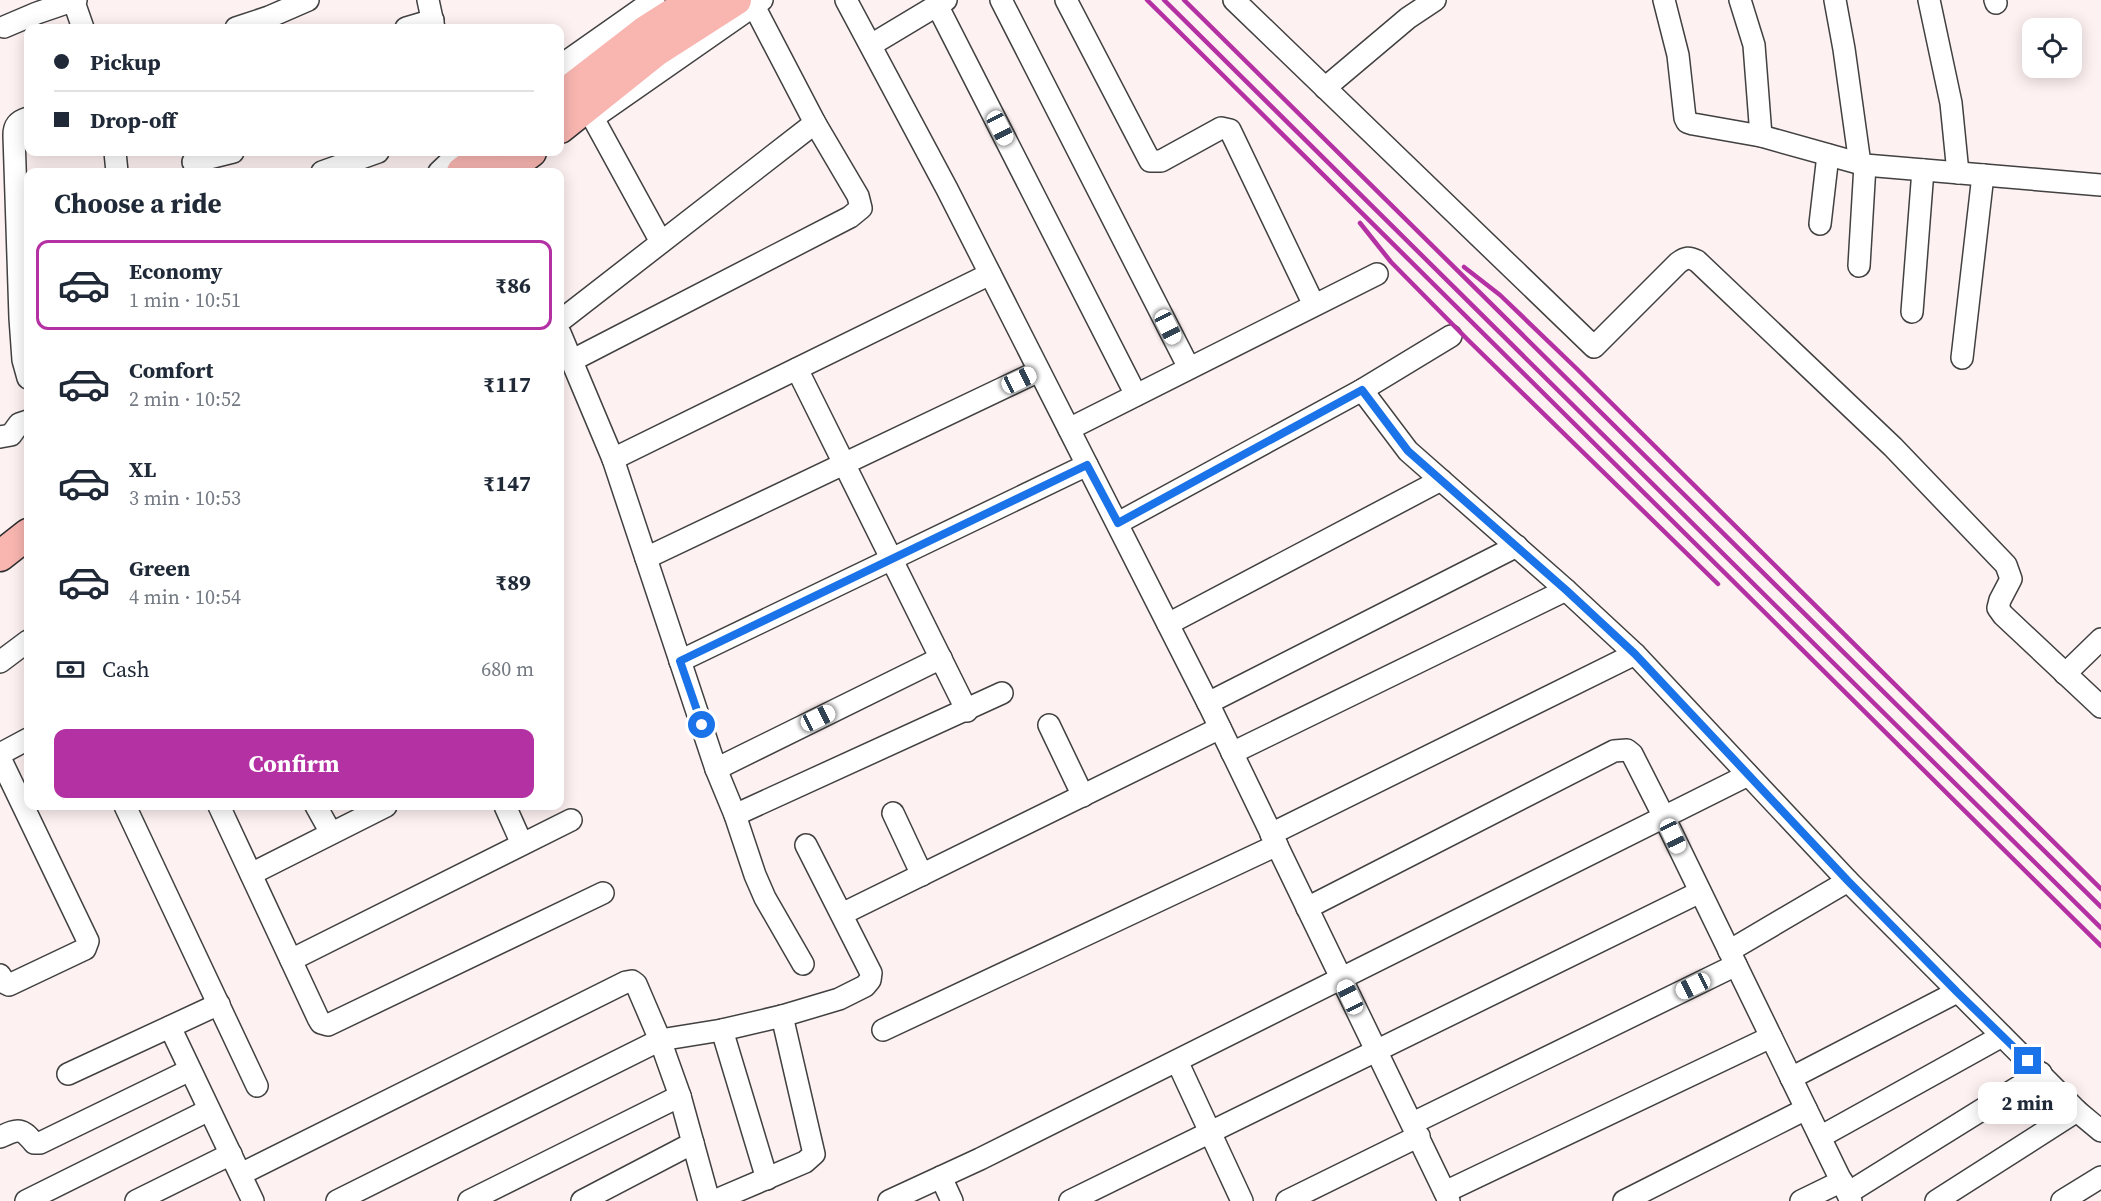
<!DOCTYPE html>
<html lang="en">
<head>
<meta charset="utf-8">
<style>
  :root { --surface:#fff; --page:#f6f6f7; --text:#1f2937; --muted:#747a83; --line:#e0e1e3; --accent:#b431a3 }
  body { margin:0; font-family:"Source Serif 4",serif; background:var(--page); color:var(--text); height:100vh; display:flex; flex-direction:column; font-size:22px; white-space:nowrap }
  * { box-sizing:border-box; margin:0 }
  p { font-size:20px; color:var(--muted) }
  .icon { flex:none; width:33px; height:33px; fill:none; stroke:currentColor; stroke-width:2; stroke-linecap:round; stroke-linejoin:round }
  .map { position:relative; flex:1; overflow:hidden }
  .sheet { position:absolute; left:24px; top:168px; width:540px; height:642px; display:flex; flex-direction:column; background:var(--surface); border-radius:12px; box-shadow:0 3px 15px #0003 }
  .sheet>* { flex:none }
  .banner { position:absolute; left:24px; top:24px; width:540px; height:132px; border-radius:12px; box-shadow:0 3px 15px #0003; display:grid; align-content:center; height:132px; padding:0 30px; background:var(--surface) }
  .buttons { position:absolute; left:2022px; top:18px; display:grid; gap:12px }
  .buttons a { display:grid; place-items:center; width:60px; height:60px; border-radius:12px; background:var(--surface); box-shadow:0 3px 15px #0003; font-size:30px }
  .end { position:absolute; width:27px; height:27px; margin:-14px; border:8px solid #1a73e8; background:#fff; box-shadow:0 0 0 3px #fff }
  .from { border-radius:50% }
  .bubble { position:absolute; height:42px; border-radius:12px; background:var(--surface); box-shadow:0 3px 15px #0003; font-size:20px; font-weight:700; line-height:42px; text-align:center }
  .car { position:absolute; width:18px; height:36px; margin:-18px -9px; border-radius:8px; box-shadow:0 0 4px 2px #0007; background:linear-gradient(#fff 24%,#345 0 40%,#fff 0 76%,#345 0 86%,#fff 0) }
  .banner b { display:flex; align-items:center; gap:21px; height:57px; font-size:22px }
  .banner b+b { border-top:2px solid var(--line) }
  .banner i { width:15px; height:15px; background:var(--text) }
  ul { padding:0; list-style:none }
  li { display:flex; align-items:center; gap:18px; height:90px; margin:0 12px 9px; padding:0 18px; border:3px solid transparent; border-radius:12px }
  li div { flex:1 }
  li b { display:block; font-size:22px }
  li em { font-style:normal; font-weight:700 }
  li.selected { border-color:var(--accent) }
  li>.icon { width:54px; height:54px; stroke-width:1.5 }
  h2 { padding:0 30px; font-size:27px; line-height:72px }
  .pay { display:flex; align-items:center; gap:15px; height:66px; padding:0 30px; font-size:22px }
  .pay p { margin-inline-start:auto }
  .button { display:flex; gap:12px; margin-top:auto; padding:12px 30px }
  .button a { flex:1; height:69px; border-radius:12px; background:var(--accent); color:#fff; font-size:24px; font-weight:700; line-height:69px; text-align:center }
  .map>svg:first-child { display:block }
</style>
</head>
<body>
<div class="map">
<svg width="2101" height="1201" viewBox="0 0 2101 1201">
  <rect width="100%" height="100%" fill="#fef1f1"/>
  <g fill="none" stroke-linecap="round" stroke-linejoin="round">
    <defs>
      <g id="street">
        <path d="M76,0L75,5L83,28"/>
        <path d="M428,0L434,28"/>
        <path d="M846,0L947,189L1210,707L1449,1201"/>
        <path d="M1001,0L1189,368"/>
        <path d="M1066,0L1150,161H1161L1221,128L1230,130L1314,305"/>
        <path d="M1234,0L1594,347L1678,263C1686,257 1689,257 1697,261L1893,447L2006,565L2011,579L2000,600L1998,608L2003,615L2101,707"/>
        <path d="M1664,0L1678,55L1685,118L1687,122L1693,124L1761,136L1865,165L2101,185"/>
        <path d="M1740,0L1754,45L1761,136"/>
        <path d="M1835,0L1844,49L1860,164"/>
        <path d="M1929,0L1951,103L1958,173"/>
        <path d="M1995,0L1996,3"/>
        <path d="M937,5L1136,395"/>
        <path d="M4,27L37,13L75,0"/>
        <path d="M236,28L269,17L308,0"/>
        <path d="M406,28L433,20"/>
        <path d="M871,45L946,0"/>
        <path d="M560,66L654,0"/>
        <path d="M1325,88L1408,18L1435,0"/>
        <path d="M28,118C18,121 14,125 14,135L20,318L23,360L28,378"/>
        <path d="M593,118L762,0"/>
        <path d="M593,118L661,242"/>
        <path d="M115,152L117,172"/>
        <path d="M193,162L233,152"/>
        <path d="M322,172L378,152"/>
        <path d="M439,172L460,152"/>
        <path d="M1820,224L1828,155"/>
        <path d="M1859,266L1865,165"/>
        <path d="M1912,312L1923,170"/>
        <path d="M560,321L815,123"/>
        <path d="M560,333L613,459L716,769L735,815L755,875L765,898L803,964"/>
        <path d="M1962,358L1983,175"/>
        <path d="M571,361L850,217L861,208L858,196L815,123L754,6"/>
        <path d="M797,369L967,711"/>
        <path d="M1362,390L1408,451L1566,590L1635,654L1848,881L2077,1111L2101,1131"/>
        <path d="M1069,429L1377,274"/>
        <path d="M0,437L11,435L19,424L28,421"/>
        <path d="M613,459L990,274"/>
        <path d="M1118,523L1362,390L1451,336"/>
        <path d="M646,558L1039,371"/>
        <path d="M1168,624L1441,480"/>
        <path d="M680,661L1087,465"/>
        <path d="M0,662L28,641"/>
        <path d="M2065,674L2101,639"/>
        <path d="M1208,703L1517,546"/>
        <path d="M1049,725L1083,796"/>
        <path d="M1232,753L1566,590"/>
        <path d="M0,754L28,739"/>
        <path d="M0,758L88,941L85,949L9,985L5,983L0,975"/>
        <path d="M716,769L941,658"/>
        <path d="M125,806L257,1086"/>
        <path d="M219,806L318,1018L321,1023L328,1025L603,893"/>
        <path d="M316,806L331,833"/>
        <path d="M505,806L522,844"/>
        <path d="M893,813L922,875"/>
        <path d="M735,815L1002,693"/>
        <path d="M1271,834L1635,654"/>
        <path d="M251,874L386,806"/>
        <path d="M1307,908L1614,751L1627,750L1632,754L1664,817L1851,1201"/>
        <path d="M842,914L1220,728"/>
        <path d="M1729,951L1848,881"/>
        <path d="M291,960L571,820"/>
        <path d="M170,1027L253,1201"/>
        <path d="M722,1030L767,1179"/>
        <path d="M883,1030L1277,845"/>
        <path d="M1177,1061L1242,1201"/>
        <path d="M68,1074L219,1004"/>
        <path d="M1791,1078L1957,992"/>
        <path d="M1413,1123L1736,965"/>
        <path d="M0,1137C18,1129 21,1127 34,1143H40L190,1070"/>
        <path d="M1820,1137L2002,1036"/>
        <path d="M241,1174L626,982L632,981L636,984L660,1040L680,1096L709,1201"/>
        <path d="M941,1177L952,1201"/>
        <path d="M1445,1192L1771,1037"/>
        <path d="M1848,1193L2041,1073"/>
        <path d="M26,1201L209,1110"/>
        <path d="M136,1201L231,1154"/>
        <path d="M337,1201L660,1040L722,1030L782,1016L839,999L865,986L870,980L871,973L806,845"/>
        <path d="M469,1201L680,1096"/>
        <path d="M582,1201L693,1143"/>
        <path d="M714,1201L805,1162L814,1154L782,1016"/>
        <path d="M889,1201L980,1159L1748,775"/>
        <path d="M1070,1201L1700,892"/>
        <path d="M1287,1201L1419,1136"/>
        <path d="M1624,1201L1806,1109"/>
        <path d="M1801,1201L1842,1181"/>
        <path d="M1936,1201L2077,1111"/>
        <path d="M2062,1201L2101,1177"/>
      </g>
      <g id="secondary">
        <path d="M560,97L644,32L694,0"/>
        <path d="M560,128L655,52L736,0"/>
        <path d="M462,172L489,152"/>
        <path d="M504,172L531,152"/>
        <path d="M0,556L28,534"/>
      </g>
    </defs>
    <use href="#street" stroke="#414141" stroke-width="24"/>
    <use href="#secondary" stroke="#303030" stroke-width="33"/>
    <use href="#street" stroke="#fff" stroke-width="21"/>
    <use href="#secondary" stroke="#f9b6b1" stroke-width="30"/>
    <g stroke="#b431a3" stroke-width="4.5">
      <path d="M1147,0L2101,946"/>
      <path d="M1164,0L2101,928"/>
      <path d="M1184,0L2101,907"/>
      <path d="M1360,223L1391,262L1468,340L1718,584"/>
      <path d="M1464,267L1500,295L1576,368L2101,889"/>
    </g>
  </g>
  <g fill="none" stroke-linecap="round" stroke-linejoin="round">
    <path stroke="#1a73e8" stroke-width="8" d="M702,725L680,661L1087,465L1118,523L1362,390L1408,451L1566,590L1635,654L1848,881L1957,992L2028,1061"/>
  </g>
</svg>
<div class="buttons">
<a><svg class="icon" aria-label="locate" viewBox="0 0 24 24"><circle cx="12" cy="12" r="6"/><path d="M12 2v4M12 18v4M2 12h4M18 12h4"/></svg></a>
</div>
<i class="end from" style="left:702px;top:725px"></i>
<i class="end" style="left:2028px;top:1061px"></i>
<div class="bubble" style="left:1978px;top:1082px;width:99px">2 min</div>
<i class="car" style="left:1000px;top:128px;rotate:153deg"></i>
<i class="car" style="left:1168px;top:327px;rotate:153deg"></i>
<i class="car" style="left:1019px;top:380px;rotate:65deg"></i>
<i class="car" style="left:818px;top:718px;rotate:64deg"></i>
<i class="car" style="left:1673px;top:836px;rotate:155deg"></i>
<i class="car" style="left:1693px;top:986px;rotate:244deg"></i>
<i class="car" style="left:1350px;top:997px;rotate:334deg"></i>
<div class="banner">
<b><i class="from"></i>Pickup</b>
<b><i></i>Drop-off</b>
</div>
<section class="sheet">
<h2>Choose a ride</h2>
<ul>
<li class="selected"><svg class="icon" aria-label="car" viewBox="0 0 24 24"><path d="M5 17H2v-5l4-1 3-4h7l3 4 3 1v5h-3M9 17h6M6 11h13"/><circle cx="7" cy="17" r="2"/><circle cx="17" cy="17" r="2"/></svg><div><b>Economy</b><p>1 min · 10:51</p></div><em>₹86</em></li>
<li><svg class="icon" aria-label="car" viewBox="0 0 24 24"><path d="M5 17H2v-5l4-1 3-4h7l3 4 3 1v5h-3M9 17h6M6 11h13"/><circle cx="7" cy="17" r="2"/><circle cx="17" cy="17" r="2"/></svg><div><b>Comfort</b><p>2 min · 10:52</p></div><em>₹117</em></li>
<li><svg class="icon" aria-label="car" viewBox="0 0 24 24"><path d="M5 17H2v-5l4-1 3-4h7l3 4 3 1v5h-3M9 17h6M6 11h13"/><circle cx="7" cy="17" r="2"/><circle cx="17" cy="17" r="2"/></svg><div><b>XL</b><p>3 min · 10:53</p></div><em>₹147</em></li>
<li><svg class="icon" aria-label="car" viewBox="0 0 24 24"><path d="M5 17H2v-5l4-1 3-4h7l3 4 3 1v5h-3M9 17h6M6 11h13"/><circle cx="7" cy="17" r="2"/><circle cx="17" cy="17" r="2"/></svg><div><b>Green</b><p>4 min · 10:54</p></div><em>₹89</em></li>
</ul>
<div class="pay"><svg class="icon" aria-label="cash" viewBox="0 0 24 24"><path d="M3 7h18v10H3z"/><circle cx="12" cy="12" r="2"/></svg>Cash<p>680 m</p></div>
<div class="button"><a>Confirm</a></div>
</section>
</div>
</body>
</html>
